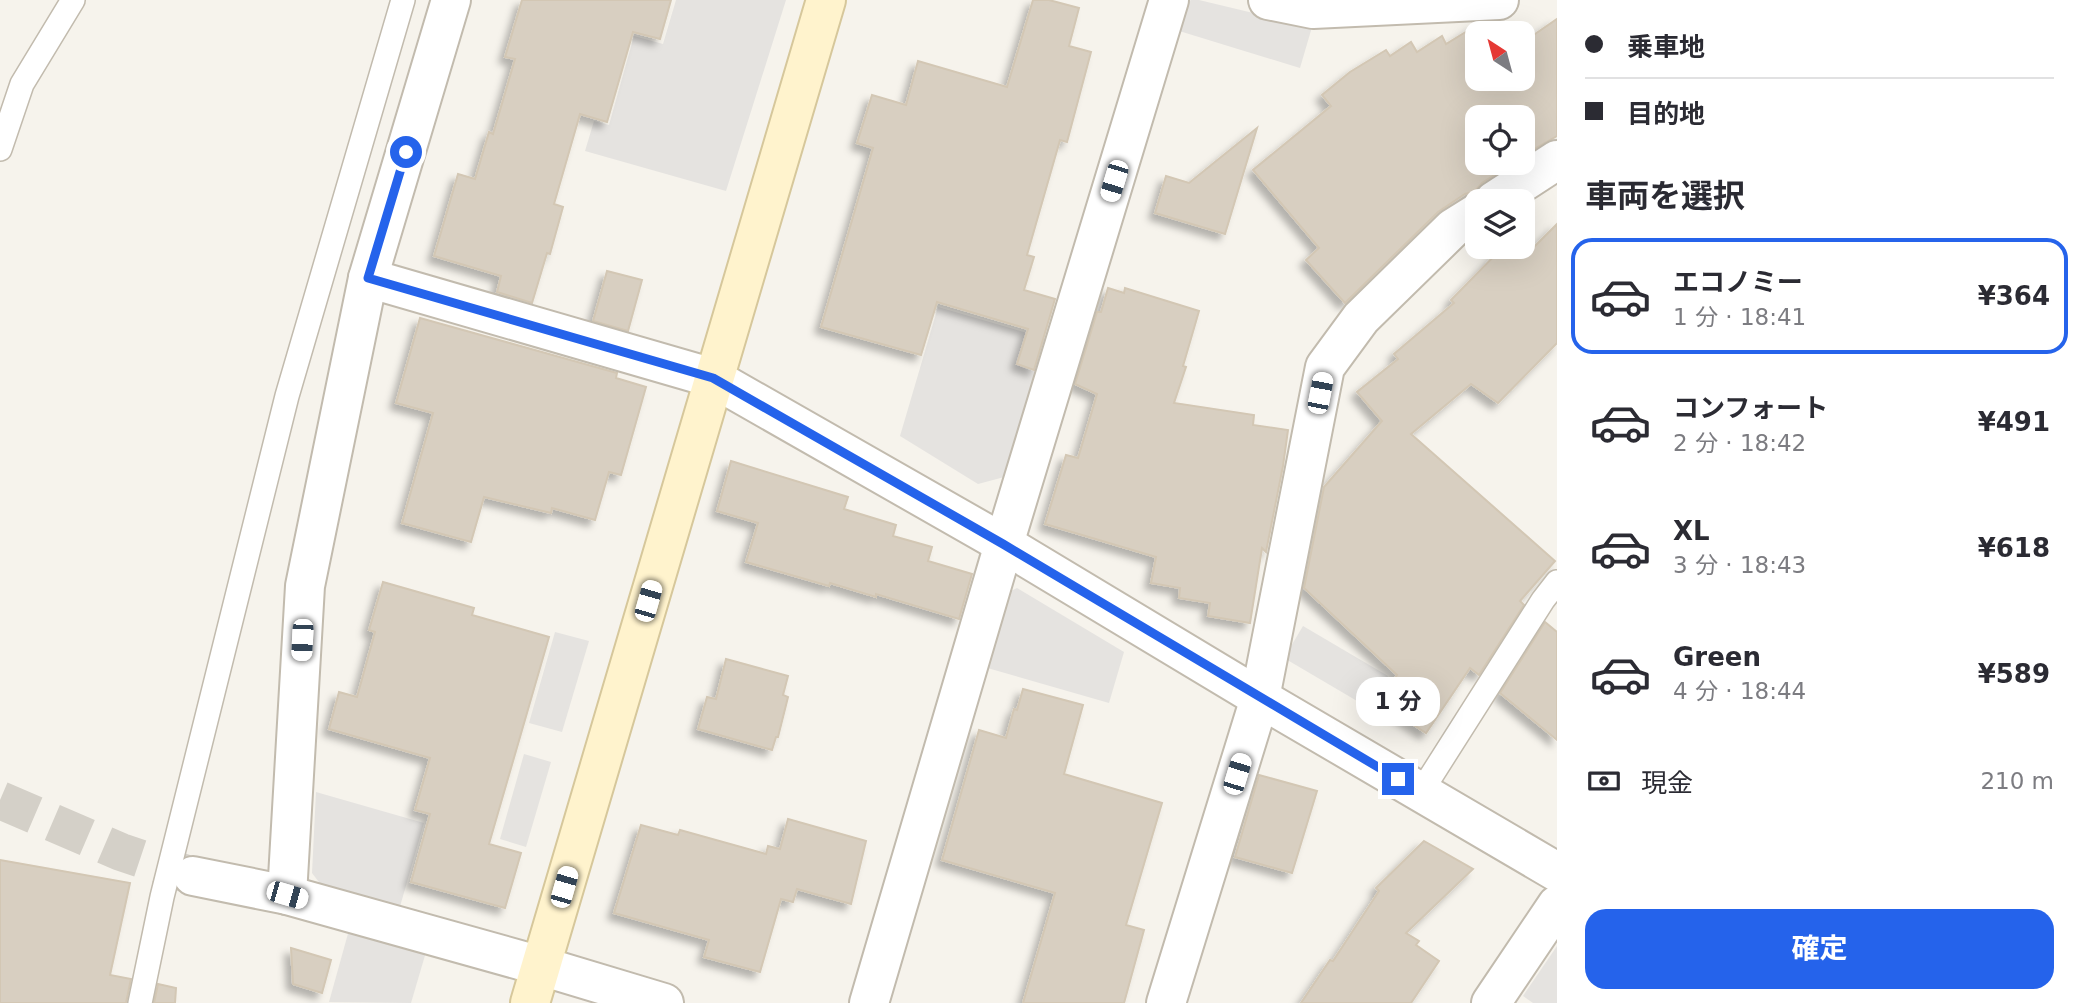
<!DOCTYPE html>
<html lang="ja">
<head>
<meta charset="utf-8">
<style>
  :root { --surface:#fff; --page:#f2f2f3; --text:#2b2b33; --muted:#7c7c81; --line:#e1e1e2; --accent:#2563eb }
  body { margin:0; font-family:"DejaVu Sans","Noto Sans JP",sans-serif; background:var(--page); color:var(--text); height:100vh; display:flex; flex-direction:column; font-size:26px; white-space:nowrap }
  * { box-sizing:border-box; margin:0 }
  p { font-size:23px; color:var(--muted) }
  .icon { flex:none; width:38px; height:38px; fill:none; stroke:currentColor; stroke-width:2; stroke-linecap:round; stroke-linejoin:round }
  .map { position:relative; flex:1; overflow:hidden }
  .drawer { display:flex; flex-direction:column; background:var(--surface); width:525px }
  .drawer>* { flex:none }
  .banner { display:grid; align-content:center; height:154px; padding:0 28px; background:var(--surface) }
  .needle { width:46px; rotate:324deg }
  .buttons { position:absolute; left:1465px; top:21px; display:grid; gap:14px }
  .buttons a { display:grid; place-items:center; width:70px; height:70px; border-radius:14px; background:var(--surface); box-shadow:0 7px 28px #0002; font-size:35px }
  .end { position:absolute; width:32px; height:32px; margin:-16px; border:9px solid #2563eb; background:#fff; box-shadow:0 0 0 4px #fff }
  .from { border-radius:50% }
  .bubble { position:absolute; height:49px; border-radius:21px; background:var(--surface); box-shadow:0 7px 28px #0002; font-size:23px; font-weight:700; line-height:49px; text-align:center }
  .car { position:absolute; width:21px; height:42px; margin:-21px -10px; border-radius:9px; box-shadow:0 0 5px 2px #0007; background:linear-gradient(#fff 24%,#345 0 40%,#fff 0 76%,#345 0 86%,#fff 0) }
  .banner b { display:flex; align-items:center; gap:24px; height:66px; font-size:26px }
  .banner b+b { border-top:2px solid var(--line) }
  .banner i { width:18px; height:18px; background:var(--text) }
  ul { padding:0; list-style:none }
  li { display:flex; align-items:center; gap:21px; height:116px; margin:0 14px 10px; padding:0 14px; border:4px solid transparent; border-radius:21px }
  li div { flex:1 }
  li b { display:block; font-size:26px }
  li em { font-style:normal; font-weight:700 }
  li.selected { border-color:var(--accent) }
  li>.icon { width:63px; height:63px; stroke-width:1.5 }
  h2 { padding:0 28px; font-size:32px; line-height:84px }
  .pay { display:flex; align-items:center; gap:18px; height:77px; padding:0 28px; font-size:26px }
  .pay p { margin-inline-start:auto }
  .action { display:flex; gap:14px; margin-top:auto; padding:14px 28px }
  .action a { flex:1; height:80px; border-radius:21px; background:var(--accent); color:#fff; font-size:28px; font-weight:700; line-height:80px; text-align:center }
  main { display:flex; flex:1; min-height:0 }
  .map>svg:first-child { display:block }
</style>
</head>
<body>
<main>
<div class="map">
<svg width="1557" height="1003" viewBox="0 0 1557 1003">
  <defs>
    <filter id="shadow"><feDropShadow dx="-6" dy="6" stdDeviation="3.5" flood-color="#0004"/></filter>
  </defs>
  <rect width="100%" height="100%" fill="#f6f3ec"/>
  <g fill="#e5e3e0">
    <path d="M676,0H786L726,191L585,151L594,121L609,125L634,36L663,44Z"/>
    <path d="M1191,0H1199L1312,27L1300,68L1176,30L1184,4Z"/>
    <path d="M938,307L1048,339L1008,476L978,484L900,436Z"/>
    <path d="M1017,588L1124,652L1109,703L984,667L1007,593Z"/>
    <path d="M1303,626L1388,676L1369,708L1284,658Z"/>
    <path d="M555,632L589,641L562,732L529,723Z"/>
    <path d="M524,754L551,762L526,847L500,839Z"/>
    <path d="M316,792L424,823L399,910L325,890L312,873Z"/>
    <path d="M349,930L426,952L411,1003L329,1002Z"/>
    <path d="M1557,946V1003H1533L1523,996Z"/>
  </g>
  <g fill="#d8cfc1" stroke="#d3c7b4" stroke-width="2" filter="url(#shadow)">
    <path d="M522,0H671L660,39L633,32L607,122L580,114L554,204L563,207L550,254L547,253L532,303L497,292L501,276L434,256L458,174L475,179L489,132L493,134L515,59L505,57Z"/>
    <path d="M1033,0H1049L1079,8L1069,46L1091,52L1067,142L1060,140L1027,255L1034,257L1024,290L1055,299L1034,370L1017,364L1028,329L937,302L921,355L821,327L873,148L857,143L872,95L906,105L918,61L1007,87Z"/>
    <path d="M1557,19V136L1522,156V117H1477V163H1513L1482,183L1474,192L1465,194L1438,212L1345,303L1306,260L1319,248L1253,170L1331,106L1322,95L1350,72L1386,50L1390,56L1411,42L1417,52L1442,36L1446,44L1477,25L1482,33H1477V79H1522V43Z"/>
    <path d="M1257,128L1225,234L1155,213L1166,176L1189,183Z"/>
    <path d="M1557,224V343L1498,403L1471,384L1411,434L1555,561L1520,601L1524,605L1479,675L1470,668L1426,733L1379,702L1397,675L1304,588L1324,487L1382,421L1357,392L1398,359L1394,354L1454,303L1451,300L1503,247H1522V240L1532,249Z"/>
    <path d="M607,271L642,280L628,331L593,321Z"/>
    <path d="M1108,288L1124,293L1125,288L1199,311L1183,366L1186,367L1174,403L1254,415L1253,425L1288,430L1283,466L1266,552L1262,548L1250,623L1208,616L1210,603L1179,598L1180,588L1151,583L1156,557L1045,524L1066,455L1078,458L1097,394L1075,384L1097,312H1101Z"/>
    <path d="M420,318L617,373L616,378L646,387L621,475L609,472L595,520L552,508L551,513L484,497L471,542L402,523L433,413L396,403Z"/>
    <path d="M731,461L848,497L844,509L896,525L893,536L932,547L928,561L972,574L959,619L876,594V597L830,583L829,586L746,562L758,523L717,511Z"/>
    <path d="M383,582L474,608L472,615L549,637L489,844L521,853L505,908L411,882L430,814L415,810L430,758L329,729L339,692L357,697L375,632L369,630Z"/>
    <path d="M1545,622L1557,632V740L1500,693Z"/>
    <path d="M726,659L788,676L783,695L788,697L778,737H776L772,750L698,729L707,697L716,699Z"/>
    <path d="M1023,689L1083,705L1064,774L1162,803L1126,925L1144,930L1124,1003H1023L1055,893L942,860L979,730L1006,738L1014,709L1017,710Z"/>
    <path d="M1259,775L1317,791L1292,873L1235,857Z"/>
    <path d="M788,819L866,841L851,904L797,889L793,902L781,899L760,972L704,957L709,940L614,913L641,825L678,835L680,830L766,854L768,846L780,849Z"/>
    <path d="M1424,841L1473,869L1406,933L1419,941L1416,945L1439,961L1411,1003H1301L1330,960L1333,961L1379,891L1376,888Z"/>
    <path d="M0,860L130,883L110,975L131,979L126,1003H0Z"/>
    <path d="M291,948L331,960L322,993L293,984Z"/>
    <path d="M158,984L176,988L175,1003H154Z"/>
  </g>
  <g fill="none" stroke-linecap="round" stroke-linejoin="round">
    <path stroke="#d4d0c8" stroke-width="38" stroke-dasharray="38 19" stroke-linecap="butt" d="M0,800L121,852L193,876"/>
    <defs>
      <g id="lane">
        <path d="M0,149L22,84L73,0"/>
        <path d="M1421,792L1543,600L1557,582"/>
        <path d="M140,1003L162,897L287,396L403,0"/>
      </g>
      <g id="street">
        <path d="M1268,0L1313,9L1499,0"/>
        <path d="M1494,201L1557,160"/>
        <path d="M368,278L713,378L1004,544L1260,698L1557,872"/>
        <path d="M193,876L287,895L541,966L664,1003"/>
        <path d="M287,895L305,586L368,278L451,0"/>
        <path d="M869,1003L1004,544L1169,0"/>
        <path d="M1166,1003L1260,698L1325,367L1361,318L1453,228L1477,213"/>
        <path d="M1491,1003L1557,905"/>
      </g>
      <path id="secondary" d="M530,1003L826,0"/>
    </defs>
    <use href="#lane" stroke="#c2bbae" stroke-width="26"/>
    <use href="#street" stroke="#c2bbae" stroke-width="42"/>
    <use href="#secondary" stroke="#d6c79b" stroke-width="42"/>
    <use href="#lane" stroke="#fff" stroke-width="23"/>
    <use href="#street" stroke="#fff" stroke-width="38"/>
    <use href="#secondary" stroke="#fff3cd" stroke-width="38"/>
  </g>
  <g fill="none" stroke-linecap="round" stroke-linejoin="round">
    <path stroke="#2563eb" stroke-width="9" d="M406,152L368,278L713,378L1003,544L1398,779"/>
  </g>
</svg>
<div class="buttons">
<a><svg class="needle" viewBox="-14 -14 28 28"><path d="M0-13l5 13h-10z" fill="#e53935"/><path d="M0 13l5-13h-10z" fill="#7c7c81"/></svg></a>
<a><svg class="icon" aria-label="locate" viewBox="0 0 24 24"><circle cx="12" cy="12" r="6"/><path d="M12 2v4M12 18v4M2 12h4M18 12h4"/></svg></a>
<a><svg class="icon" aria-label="layers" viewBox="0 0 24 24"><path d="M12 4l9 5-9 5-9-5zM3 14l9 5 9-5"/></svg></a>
</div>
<i class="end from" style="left:406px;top:152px"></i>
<i class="end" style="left:1398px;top:779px"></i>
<div class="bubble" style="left:1356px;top:677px;width:84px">1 分</div>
<i class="car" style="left:1114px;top:181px;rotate:197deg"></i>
<i class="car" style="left:1320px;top:393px;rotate:11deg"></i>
<i class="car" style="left:648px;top:601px;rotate:16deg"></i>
<i class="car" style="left:302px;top:640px;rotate:183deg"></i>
<i class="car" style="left:1237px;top:774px;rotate:17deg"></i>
<i class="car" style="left:564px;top:887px;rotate:16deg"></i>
<i class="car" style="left:287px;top:895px;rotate:106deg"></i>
</div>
<section class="drawer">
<div class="banner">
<b><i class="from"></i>乗車地</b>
<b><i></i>目的地</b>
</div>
<h2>車両を選択</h2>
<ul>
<li class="selected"><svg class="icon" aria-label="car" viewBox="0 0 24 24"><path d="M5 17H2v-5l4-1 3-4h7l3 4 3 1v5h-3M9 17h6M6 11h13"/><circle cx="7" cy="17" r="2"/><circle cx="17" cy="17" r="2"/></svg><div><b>エコノミー</b><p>1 分 · 18:41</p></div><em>¥364</em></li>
<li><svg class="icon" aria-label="car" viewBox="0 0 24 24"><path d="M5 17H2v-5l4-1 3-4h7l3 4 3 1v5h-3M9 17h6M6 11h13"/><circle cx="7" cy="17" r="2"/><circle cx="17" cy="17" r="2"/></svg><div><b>コンフォート</b><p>2 分 · 18:42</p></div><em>¥491</em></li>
<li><svg class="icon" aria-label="car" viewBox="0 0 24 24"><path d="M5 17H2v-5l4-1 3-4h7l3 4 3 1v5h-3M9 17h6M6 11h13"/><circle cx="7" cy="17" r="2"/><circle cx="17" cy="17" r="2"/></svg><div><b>XL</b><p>3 分 · 18:43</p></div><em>¥618</em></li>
<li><svg class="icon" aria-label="car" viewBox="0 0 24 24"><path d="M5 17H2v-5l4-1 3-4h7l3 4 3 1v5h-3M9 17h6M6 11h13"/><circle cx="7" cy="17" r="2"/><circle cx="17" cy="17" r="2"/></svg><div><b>Green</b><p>4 分 · 18:44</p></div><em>¥589</em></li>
</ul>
<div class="pay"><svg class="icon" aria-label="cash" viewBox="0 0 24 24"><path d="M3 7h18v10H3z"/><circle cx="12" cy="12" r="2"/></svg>現金<p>210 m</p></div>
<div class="action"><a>確定</a></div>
</section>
</main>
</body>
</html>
